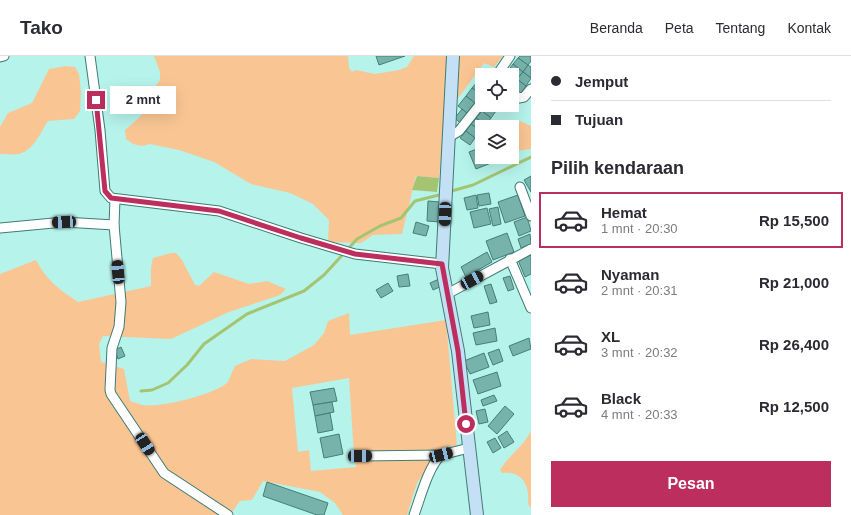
<!DOCTYPE html>
<html lang="id">
<head>
<meta charset="utf-8">
<style>
  :root { --surface:#fff; --page:#f2f2f3; --text:#2b2b33; --muted:#7c7c81; --line:#e1e1e2; --accent:#bc2e5e }
  body { margin:0; font-family:Helvetica,sans-serif; background:var(--page); color:var(--text); height:100vh; display:flex; flex-direction:column; font-size:15px; white-space:nowrap }
  * { box-sizing:border-box; margin:0 }
  p { font-size:13px; color:var(--muted) }
  .icon { flex:none; width:22px; height:22px; fill:none; stroke:currentColor; stroke-width:2; stroke-linecap:round; stroke-linejoin:round }
  .map { position:relative; flex:1; overflow:hidden }
  .sheet { display:flex; flex-direction:column; background:var(--surface); width:320px }
  .sheet>* { flex:none }
  .top-card { display:grid; align-content:center; height:88px; padding:0 20px; background:var(--surface) }
  .tools { position:absolute; left:475px; top:12px; display:grid; gap:8px }
  .tools a { display:grid; place-items:center; width:44px; height:44px; border-radius:0px; background:var(--surface); box-shadow:0 4px 16px #0002; font-size:20px }
  .end { position:absolute; width:18px; height:18px; margin:-9px; border:5px solid #bc2e5e; background:#fff; box-shadow:0 0 0 2px #fff }
  .from { border-radius:50% }
  .bubble { position:absolute; height:28px; border-radius:0px; background:var(--surface); box-shadow:0 4px 16px #0002; font-size:13px; font-weight:700; line-height:28px; text-align:center }
  .car { position:absolute; width:12px; height:24px; margin:-12px -6px; border-radius:5px; box-shadow:0 0 3px 1px #0007; background:linear-gradient(#222 24%,#8ab4d8 0 40%,#222 0 76%,#8ab4d8 0 86%,#222 0) }
  .top-card b { display:flex; align-items:center; gap:14px; height:38px; font-size:15px }
  .top-card b+b { border-top:1px solid var(--line) }
  .top-card i { width:10px; height:10px; background:var(--text) }
  ul { padding:0; list-style:none }
  li { display:flex; align-items:center; gap:12px; height:56px; margin:0 8px 6px; padding:0 12px; border:2px solid transparent; border-radius:0px }
  li div { flex:1 }
  li b { display:block; font-size:15px }
  li em { font-style:normal; font-weight:700 }
  li.on { border-color:var(--accent) }
  li>.icon { width:36px; height:36px; stroke-width:1.5 }
  h2 { padding:0 20px; font-size:18px; line-height:48px }
  .action { display:flex; gap:8px; margin-top:auto; padding:8px 20px }
  .action a { flex:1; height:46px; border-radius:0px; background:var(--accent); color:#fff; font-size:16px; font-weight:700; line-height:46px; text-align:center }
  header { display:flex; align-items:center; gap:24px; box-sizing:border-box; height:56px; padding:0 20px; background:var(--surface); border-bottom:1px solid var(--line) }
  header strong { font-size:19px }
  nav { display:flex; gap:22px; margin-inline-start:auto; font-size:14px }
  main { display:flex; flex:1; min-height:0 }
  .map>svg:first-child { display:block }
</style>
</head>
<body>
<header>
<strong>Tako</strong>
<nav><a>Beranda</a><a>Peta</a><a>Tentang</a><a>Kontak</a></nav>
</header>
<main>
<div class="map">
<svg width="531" height="459" viewBox="0 0 531 459">
  <rect width="100%" height="100%" fill="#b6f3eb"/>
  <g fill="#f9c693" fill-rule="evenodd">
    <path d="M154,0H348L349,12L352,16L356,14L375,18L399,14L407,11L414,0H503L494,11L484,7L445,60L439,122L416,120L402,178L373,179L361,187L328,186L329,164L313,148L290,137L251,128L214,106L179,94L150,88L142,90L133,88L126,83L125,74L139,62L144,55L145,45L160,24V16Z"/>
    <path d="M66,10L75,11L79,18L81,36L80,55L74,63L48,65C40,77 34,94 19,98C13,99 6,98 0,98V71L8,57L32,47L49,13Z"/>
    <path d="M520,65L531,70V93L515,95L512,92V71H506Z"/>
    <path d="M171,197H176L182,204L195,229L199,230L214,216L249,228L267,225L286,233L280,239L229,256L171,283L103,280L99,288L101,306L124,313L130,345C134,346 138,348 142,349C160,352 213,339 227,327C230,323 232,315 235,310L251,303L285,305L314,289L324,277L328,265L349,257L350,279L446,264L457,390L444,391L446,396L431,408L417,427L407,459H343L335,447L320,436L263,425L252,444L240,445L230,459H0V218L36,204C47,225 59,233 78,246L151,230V211L153,202ZM349,322L354,399L356,411L311,415L309,394L298,396L292,332Z"/>
    <path d="M531,375V452L528,448C530,431 523,414 502,417L500,414C509,399 523,391 531,375Z"/>
  </g>
  <path fill="#a5c472" d="M417,120L439,122L437,136L412,134Z"/>
  <g fill="none" stroke-linecap="round" stroke-linejoin="round">
    <g stroke="#a5c472" stroke-width="3">
      <path d="M448,136L473,129L531,101"/>
      <path d="M141,335L152,334L168,327L187,309L204,288L247,258L304,235L324,219L357,183L380,170L401,162L415,145L443,138"/>
    </g>
  </g>
  <g fill="#77b3ab" stroke="#447f78">
    <path d="M376,0H405L379,9Z"/>
    <path d="M520,0H531V5L528,9L518,2Z"/>
    <path d="M518,2L528,9L523,16L513,8Z"/>
    <path d="M513,8L523,16L517,23L508,15Z"/>
    <path d="M528,9L531,11V22L523,16Z"/>
    <path d="M508,15L517,23L512,29V19H505Z"/>
    <path d="M523,16L531,22L526,30L517,23Z"/>
    <path d="M517,23L526,30L520,38L512,31Z"/>
    <path d="M478,25L482,28V39L472,32Z"/>
    <path d="M472,32L482,39L475,47L466,40Z"/>
    <path d="M466,40L475,47L467,57L458,50Z"/>
    <path d="M486,49L496,55L491,62L482,55Z"/>
    <path d="M462,53L467,57L460,67L455,62Z"/>
    <path d="M482,55L491,62L486,69L476,62Z"/>
    <path d="M476,62L486,69L482,71L481,75L471,68Z"/>
    <path d="M471,68L481,75L475,82L466,75Z"/>
    <path d="M466,75L475,82L470,89L460,82Z"/>
    <path d="M482,91V101H494L496,105L476,113L469,96Z"/>
    <path d="M531,120V136L524,124Z"/>
    <path d="M489,137L491,148L479,150L477,139Z"/>
    <path d="M476,139L478,152L467,154L464,142Z"/>
    <path d="M518,139L525,160L505,167L498,146Z"/>
    <path d="M428,145L441,146L440,166L427,165Z"/>
    <path d="M498,151L501,168L493,170L489,153Z"/>
    <path d="M487,152L491,168L474,172L470,156Z"/>
    <path d="M527,161L531,175L519,180L514,166Z"/>
    <path d="M416,166L429,170L426,180L413,177Z"/>
    <path d="M507,177L514,196L493,204L486,185Z"/>
    <path d="M530,178L531,188L521,192L518,183Z"/>
    <path d="M487,196L492,206L466,221L461,211Z"/>
    <path d="M531,199V218L525,221L518,204Z"/>
    <path d="M408,218L410,230L399,231L397,220Z"/>
    <path d="M510,220L514,233L508,235L503,222Z"/>
    <path d="M439,223L442,230L433,234L430,227Z"/>
    <path d="M388,227L393,235L381,242L376,234Z"/>
    <path d="M491,228L497,246L490,248L484,230Z"/>
    <path d="M488,256L490,269L474,272L471,260Z"/>
    <path d="M495,272L497,285L476,289L473,277Z"/>
    <path d="M529,282L531,293L513,300L509,290Z"/>
    <path d="M121,291L125,300L118,303L115,294Z"/>
    <path d="M499,293L503,305L493,309L488,297Z"/>
    <path d="M484,297L489,311L470,318L464,305Z"/>
    <path d="M497,316L501,330L478,338L473,324Z"/>
    <path d="M334,332L337,345L313,349L310,336Z"/>
    <path d="M494,339L497,345L483,350L481,344Z"/>
    <path d="M332,346L334,356L315,360L313,349Z"/>
    <path d="M505,350L514,358L497,378L488,370Z"/>
    <path d="M485,353L488,366L479,368L476,355Z"/>
    <path d="M330,357L333,374L318,377L315,360Z"/>
    <path d="M507,375L514,386L504,392L498,381Z"/>
    <path d="M339,378L343,398L324,402L320,382Z"/>
    <path d="M495,382L501,392L493,397L487,386Z"/>
    <path d="M267,426L328,447L324,459H317L263,440Z"/>
  </g>
  <g fill="none" stroke-linecap="round" stroke-linejoin="round">
    <defs>
      <g id="street">
        <path d="M90,0L100,74L105,135L111,142L219,155L301,182L355,198L442,208"/>
        <path d="M0,1L4,0"/>
        <path d="M497,19L510,0"/>
        <path d="M512,37L519,42L524,41L531,33"/>
        <path d="M449,81L459,75L482,46"/>
        <path d="M520,131L531,160"/>
        <path d="M114,169L121,246L119,271L112,292L110,334L111,338L164,417L228,459"/>
        <path d="M0,172L64,166L114,169L115,143"/>
        <path d="M510,203L531,252"/>
        <path d="M447,238L531,193"/>
        <path d="M360,400L441,399"/>
        <path d="M414,459C420,443 428,411 441,399L469,392"/>
      </g>
      <path id="secondary" d="M453,0L442,212L458,295L477,459"/>
    </defs>
    <use href="#street" stroke="#407b74" stroke-width="11"/>
    <use href="#secondary" stroke="#407b74" stroke-width="14"/>
    <use href="#street" stroke="#fff" stroke-width="9"/>
    <use href="#secondary" stroke="#c4e0f4" stroke-width="12"/>
  </g>
  <g fill="none" stroke-linecap="round" stroke-linejoin="round">
    <path stroke="#bc2e5e" stroke-width="5" d="M96,44L105,135L111,142L219,155L301,182L355,198L442,208L458,295L466,368"/>
  </g>
</svg>
<div class="tools">
<a><svg class="icon" aria-label="locate" viewBox="0 0 24 24"><circle cx="12" cy="12" r="6"/><path d="M12 2v4M12 18v4M2 12h4M18 12h4"/></svg></a>
<a><svg class="icon" aria-label="layers" viewBox="0 0 24 24"><path d="M12 4l9 5-9 5-9-5zM3 14l9 5 9-5"/></svg></a>
</div>
<i class="end from" style="left:466px;top:368px"></i>
<i class="end" style="left:96px;top:44px"></i>
<div class="bubble" style="left:110px;top:30px;width:66px">2 mnt</div>
<i class="car" style="left:445px;top:158px;rotate:182deg"></i>
<i class="car" style="left:64px;top:166px;rotate:267deg"></i>
<i class="car" style="left:118px;top:216px;rotate:355deg"></i>
<i class="car" style="left:472px;top:224px;rotate:61deg"></i>
<i class="car" style="left:145px;top:388px;rotate:147deg"></i>
<i class="car" style="left:441px;top:399px;rotate:76deg"></i>
<i class="car" style="left:360px;top:400px;rotate:89deg"></i>
</div>
<section class="sheet">
<div class="top-card">
<b><i class="from"></i>Jemput</b>
<b><i></i>Tujuan</b>
</div>
<h2>Pilih kendaraan</h2>
<ul>
<li class="on"><svg class="icon" aria-label="car" viewBox="0 0 24 24"><path d="M5 17H2v-5l4-1 3-4h7l3 4 3 1v5h-3M9 17h6M6 11h13"/><circle cx="7" cy="17" r="2"/><circle cx="17" cy="17" r="2"/></svg><div><b>Hemat</b><p>1 mnt · 20:30</p></div><em>Rp 15,500</em></li>
<li><svg class="icon" aria-label="car" viewBox="0 0 24 24"><path d="M5 17H2v-5l4-1 3-4h7l3 4 3 1v5h-3M9 17h6M6 11h13"/><circle cx="7" cy="17" r="2"/><circle cx="17" cy="17" r="2"/></svg><div><b>Nyaman</b><p>2 mnt · 20:31</p></div><em>Rp 21,000</em></li>
<li><svg class="icon" aria-label="car" viewBox="0 0 24 24"><path d="M5 17H2v-5l4-1 3-4h7l3 4 3 1v5h-3M9 17h6M6 11h13"/><circle cx="7" cy="17" r="2"/><circle cx="17" cy="17" r="2"/></svg><div><b>XL</b><p>3 mnt · 20:32</p></div><em>Rp 26,400</em></li>
<li><svg class="icon" aria-label="car" viewBox="0 0 24 24"><path d="M5 17H2v-5l4-1 3-4h7l3 4 3 1v5h-3M9 17h6M6 11h13"/><circle cx="7" cy="17" r="2"/><circle cx="17" cy="17" r="2"/></svg><div><b>Black</b><p>4 mnt · 20:33</p></div><em>Rp 12,500</em></li>
</ul>
<div class="action"><a>Pesan</a></div>
</section>
</main>
</body>
</html>
